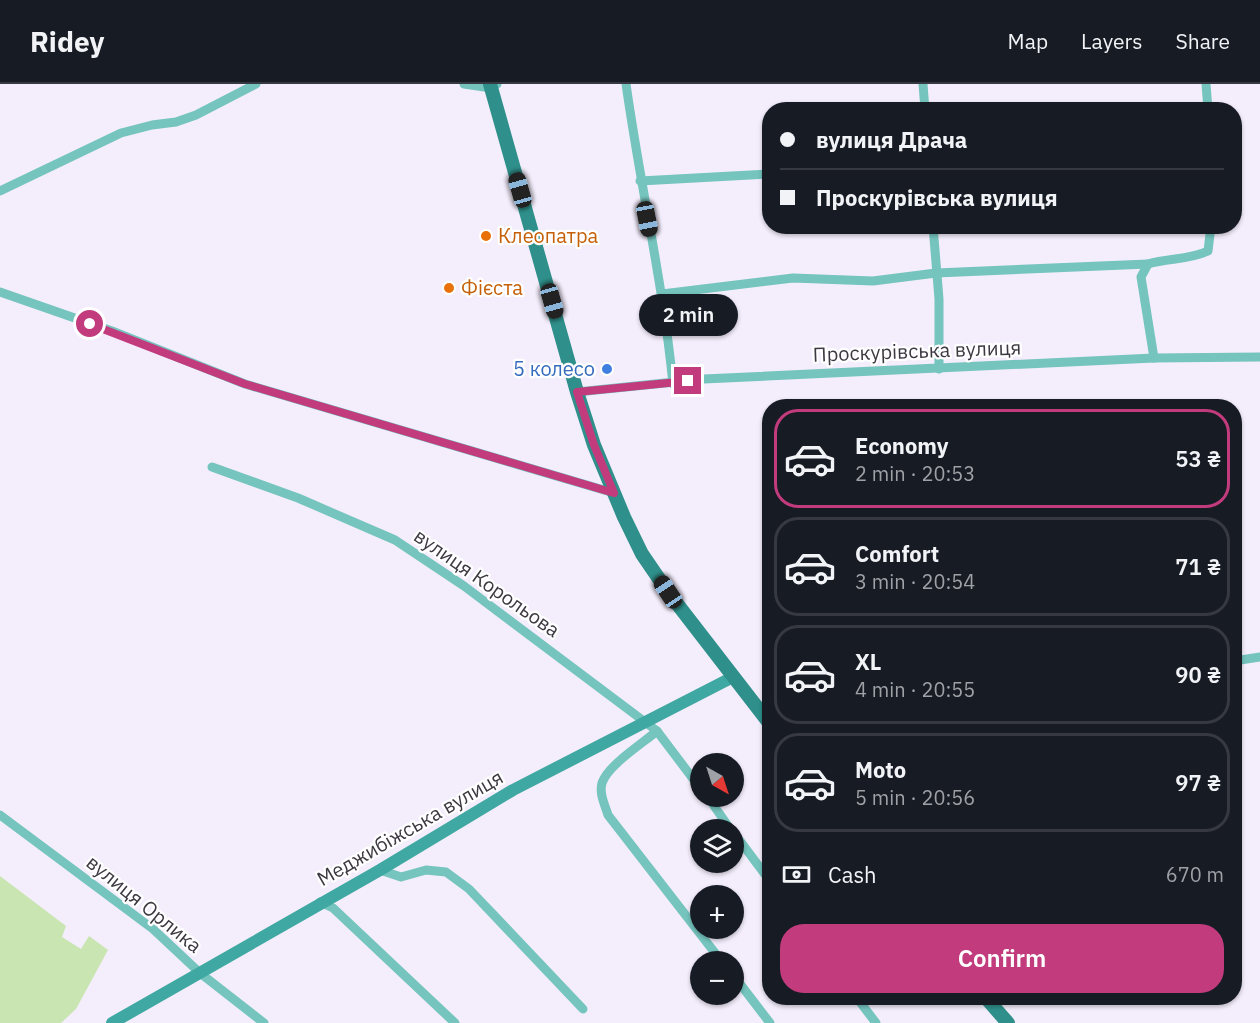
<!DOCTYPE html>
<html lang="en">
<head>
<meta charset="utf-8">
<style>
  :root { --surface:#171b24; --page:#20242c; --text:#f1f3f6; --muted:#9ea1a6; --line:#363941; --accent:#c13b7d }
  body { margin:0; font-family:"IBM Plex Sans",sans-serif; background:var(--page); color:var(--text); height:100vh; display:flex; flex-direction:column; font-size:22px; white-space:nowrap }
  * { box-sizing:border-box; margin:0 }
  p { font-size:20px; color:var(--muted) }
  .icon { flex:none; width:33px; height:33px; fill:none; stroke:currentColor; stroke-width:2; stroke-linecap:round; stroke-linejoin:round }
  .map { position:relative; flex:1; overflow:hidden }
  .details { position:absolute; left:762px; top:315px; width:480px; height:606px; display:flex; flex-direction:column; background:var(--surface); border-radius:24px; box-shadow:0 2px 4px #0004 }
  .details>* { flex:none }
  .banner { position:absolute; left:762px; top:18px; width:480px; height:132px; border-radius:24px; box-shadow:0 2px 4px #0004; display:grid; align-content:center; height:132px; padding:0 18px; background:var(--surface) }
  .needle { width:39px; rotate:141deg }
  .controls { position:absolute; left:690px; top:669px; display:grid; gap:12px }
  .controls a { display:grid; place-items:center; width:54px; height:54px; border-radius:50%; background:var(--surface); box-shadow:0 2px 4px #0004; font-size:30px }
  .end { position:absolute; width:27px; height:27px; margin:-14px; border:8px solid #c13b7d; background:#fff; box-shadow:0 0 0 3px #fff }
  .from { border-radius:50% }
  .bubble { position:absolute; height:42px; border-radius:21px; background:var(--surface); box-shadow:0 2px 4px #0004; font-size:20px; font-weight:600; line-height:42px; text-align:center }
  .car { position:absolute; width:18px; height:36px; margin:-18px -9px; border-radius:8px; box-shadow:0 0 4px 2px #0007; background:linear-gradient(#222 24%,#8ab4d8 0 40%,#222 0 76%,#8ab4d8 0 86%,#222 0) }
  .banner b { display:flex; align-items:center; gap:21px; height:57px; font-size:22px }
  .banner b+b { border-top:2px solid var(--line) }
  .banner i { width:15px; height:15px; background:var(--text) }
  ul { padding:10px 0 0; list-style:none }
  li { display:flex; align-items:center; gap:18px; height:99px; margin:0 12px 9px; padding:0 6px; border:3px solid var(--line); border-radius:24px }
  li div { flex:1 }
  li b { display:block; font-size:22px }
  li em { font-style:normal; font-weight:600 }
  li.on { border-color:var(--accent) }
  li>.icon { width:54px; height:54px; stroke-width:1.5 }
  .pay { display:flex; align-items:center; gap:15px; height:66px; padding:0 18px; font-size:22px }
  .pay p { margin-inline-start:auto }
  .button { display:flex; gap:12px; margin-top:auto; padding:12px 18px }
  .button a { flex:1; height:69px; border-radius:24px; background:var(--accent); color:#fff; font-size:24px; font-weight:600; line-height:69px; text-align:center }
  header { display:flex; align-items:center; gap:36px; box-sizing:border-box; height:84px; padding:0 30px; background:var(--surface); border-bottom:2px solid var(--line) }
  header strong { font-size:28px }
  nav { display:flex; gap:33px; margin-inline-start:auto; font-size:21px }
  .map>svg:first-child { display:block }
</style>
</head>
<body>
<header>
<strong>Ridey</strong>
<nav><a>Map</a><a>Layers</a><a>Share</a></nav>
</header>
<div class="map">
<svg width="1260" height="939" viewBox="0 0 1260 939">
  <rect width="100%" height="100%" fill="#f4eefc"/>
  <path fill="#c9e5b1" d="M0,792L66,842L62,853L81,865L89,852L108,866L76,925L61,939H0Z"/>
  <g fill="none" stroke-linecap="round" stroke-linejoin="round">
    <g stroke="#75c4be" stroke-width="9">
      <path d="M464,0L491,4L497,0"/>
      <path d="M626,0C640,100 663,199 673,300"/>
      <path d="M923,0L925,26"/>
      <path d="M1206,0L1208,26"/>
      <path d="M640,97L770,90"/>
      <path d="M0,107L121,49L152,41L176,38L196,31L256,0"/>
      <path d="M933,142L939,215V285"/>
      <path d="M0,208L112,247L245,300L614,409"/>
      <path d="M662,210L793,194L873,197L936,189L1148,180"/>
      <path d="M1154,274L1141,193L1148,180C1169,174 1189,176 1208,167L1211,142"/>
      <path d="M577,308L704,295L1154,274L1260,273"/>
      <path d="M212,383L298,414L395,456L464,502L657,647L700,704"/>
      <path d="M1234,577L1260,573"/>
      <path d="M657,647C643,659 608,681 602,699C599,710 605,721 608,731L722,878"/>
      <path d="M707,712L731,746"/>
      <path d="M0,731L153,845L200,889L264,939"/>
      <path d="M734,749L770,797"/>
      <path d="M380,786L401,793L426,786L446,788L469,805L583,925"/>
      <path d="M320,818L333,824L455,939"/>
      <path d="M734,892L770,939"/>
      <path d="M857,914L876,939"/>
    </g>
    <path stroke="#40a8a2" stroke-width="12" d="M112,939L380,786L513,706L733,593"/>
    <g stroke="#2f908b" stroke-width="14">
      <path d="M490,0L577,308L594,361L624,433L642,470L668,508L770,640"/>
      <path d="M986,914L1008,939"/>
    </g>
  </g>
  <g fill="none" stroke-linecap="round" stroke-linejoin="round">
    <path stroke="#c13b7d" stroke-width="8" d="M90,240L245,300L614,409L594,361L577,308L688,297"/>
  </g>
  <g fill="#e8710a" stroke="#fff" stroke-width="2">
    <circle cx="486" cy="152" r="6"/>
    <circle cx="449" cy="204" r="6"/>
  </g>
  <circle fill="#3f7fe0" stroke="#fff" stroke-width="2" cx="607" cy="285" r="6"/>
  <g text-anchor="middle" stroke-width="4.5" stroke-linejoin="round" paint-order="stroke">
    <g font-size="20" fill="#c56008" stroke="#fff" text-anchor="start">
      <text x="498" y="159">Клеопатра</text>
      <text x="461" y="211">Фієста</text>
    </g>
    <g font-size="20" fill="#3d3942" stroke="#fff">
      <text transform="translate(917 267) rotate(-2)" y="7">Проскурівська вулиця</text>
      <text transform="translate(487 499) rotate(35)" y="7">вулиця Корольова</text>
      <text transform="translate(410 744) rotate(-30)" y="7">Меджибіжська вулиця</text>
      <text transform="translate(144 820) rotate(39)" y="7">вулиця Орлика</text>
    </g>
    <g font-size="20" fill="#366cbe" stroke="#fff" text-anchor="end">
      <text x="595" y="292">5 колесо</text>
    </g>
  </g>
</svg>
<div class="controls">
<a><svg class="needle" viewBox="-14 -14 28 28"><path d="M0-13l5 13h-10z" fill="#e53935"/><path d="M0 13l5-13h-10z" fill="#9ea1a6"/></svg></a>
<a><svg class="icon" aria-label="layers" viewBox="0 0 24 24"><path d="M12 4l9 5-9 5-9-5zM3 14l9 5 9-5"/></svg></a>
<a>+</a>
<a>−</a>
</div>
<i class="end from" style="left:90px;top:240px"></i>
<i class="end" style="left:688px;top:297px"></i>
<div class="bubble" style="left:639px;top:210px;width:99px">2 min</div>
<i class="car" style="left:520px;top:106px;rotate:344deg"></i>
<i class="car" style="left:647px;top:135px;rotate:169deg"></i>
<i class="car" style="left:552px;top:217px;rotate:164deg"></i>
<i class="car" style="left:668px;top:508px;rotate:326deg"></i>
<div class="banner">
<b><i class="from"></i>вулиця Драча</b>
<b><i></i>Проскурівська вулиця</b>
</div>
<section class="details">
<ul>
<li class="on"><svg class="icon" aria-label="car" viewBox="0 0 24 24"><path d="M5 17H2v-5l4-1 3-4h7l3 4 3 1v5h-3M9 17h6M6 11h13"/><circle cx="7" cy="17" r="2"/><circle cx="17" cy="17" r="2"/></svg><div><b>Economy</b><p>2 min · 20:53</p></div><em>53 ₴</em></li>
<li><svg class="icon" aria-label="car" viewBox="0 0 24 24"><path d="M5 17H2v-5l4-1 3-4h7l3 4 3 1v5h-3M9 17h6M6 11h13"/><circle cx="7" cy="17" r="2"/><circle cx="17" cy="17" r="2"/></svg><div><b>Comfort</b><p>3 min · 20:54</p></div><em>71 ₴</em></li>
<li><svg class="icon" aria-label="car" viewBox="0 0 24 24"><path d="M5 17H2v-5l4-1 3-4h7l3 4 3 1v5h-3M9 17h6M6 11h13"/><circle cx="7" cy="17" r="2"/><circle cx="17" cy="17" r="2"/></svg><div><b>XL</b><p>4 min · 20:55</p></div><em>90 ₴</em></li>
<li><svg class="icon" aria-label="car" viewBox="0 0 24 24"><path d="M5 17H2v-5l4-1 3-4h7l3 4 3 1v5h-3M9 17h6M6 11h13"/><circle cx="7" cy="17" r="2"/><circle cx="17" cy="17" r="2"/></svg><div><b>Moto</b><p>5 min · 20:56</p></div><em>97 ₴</em></li>
</ul>
<div class="pay"><svg class="icon" aria-label="cash" viewBox="0 0 24 24"><path d="M3 7h18v10H3z"/><circle cx="12" cy="12" r="2"/></svg>Cash<p>670 m</p></div>
<div class="button"><a>Confirm</a></div>
</section>
</div>
</body>
</html>
